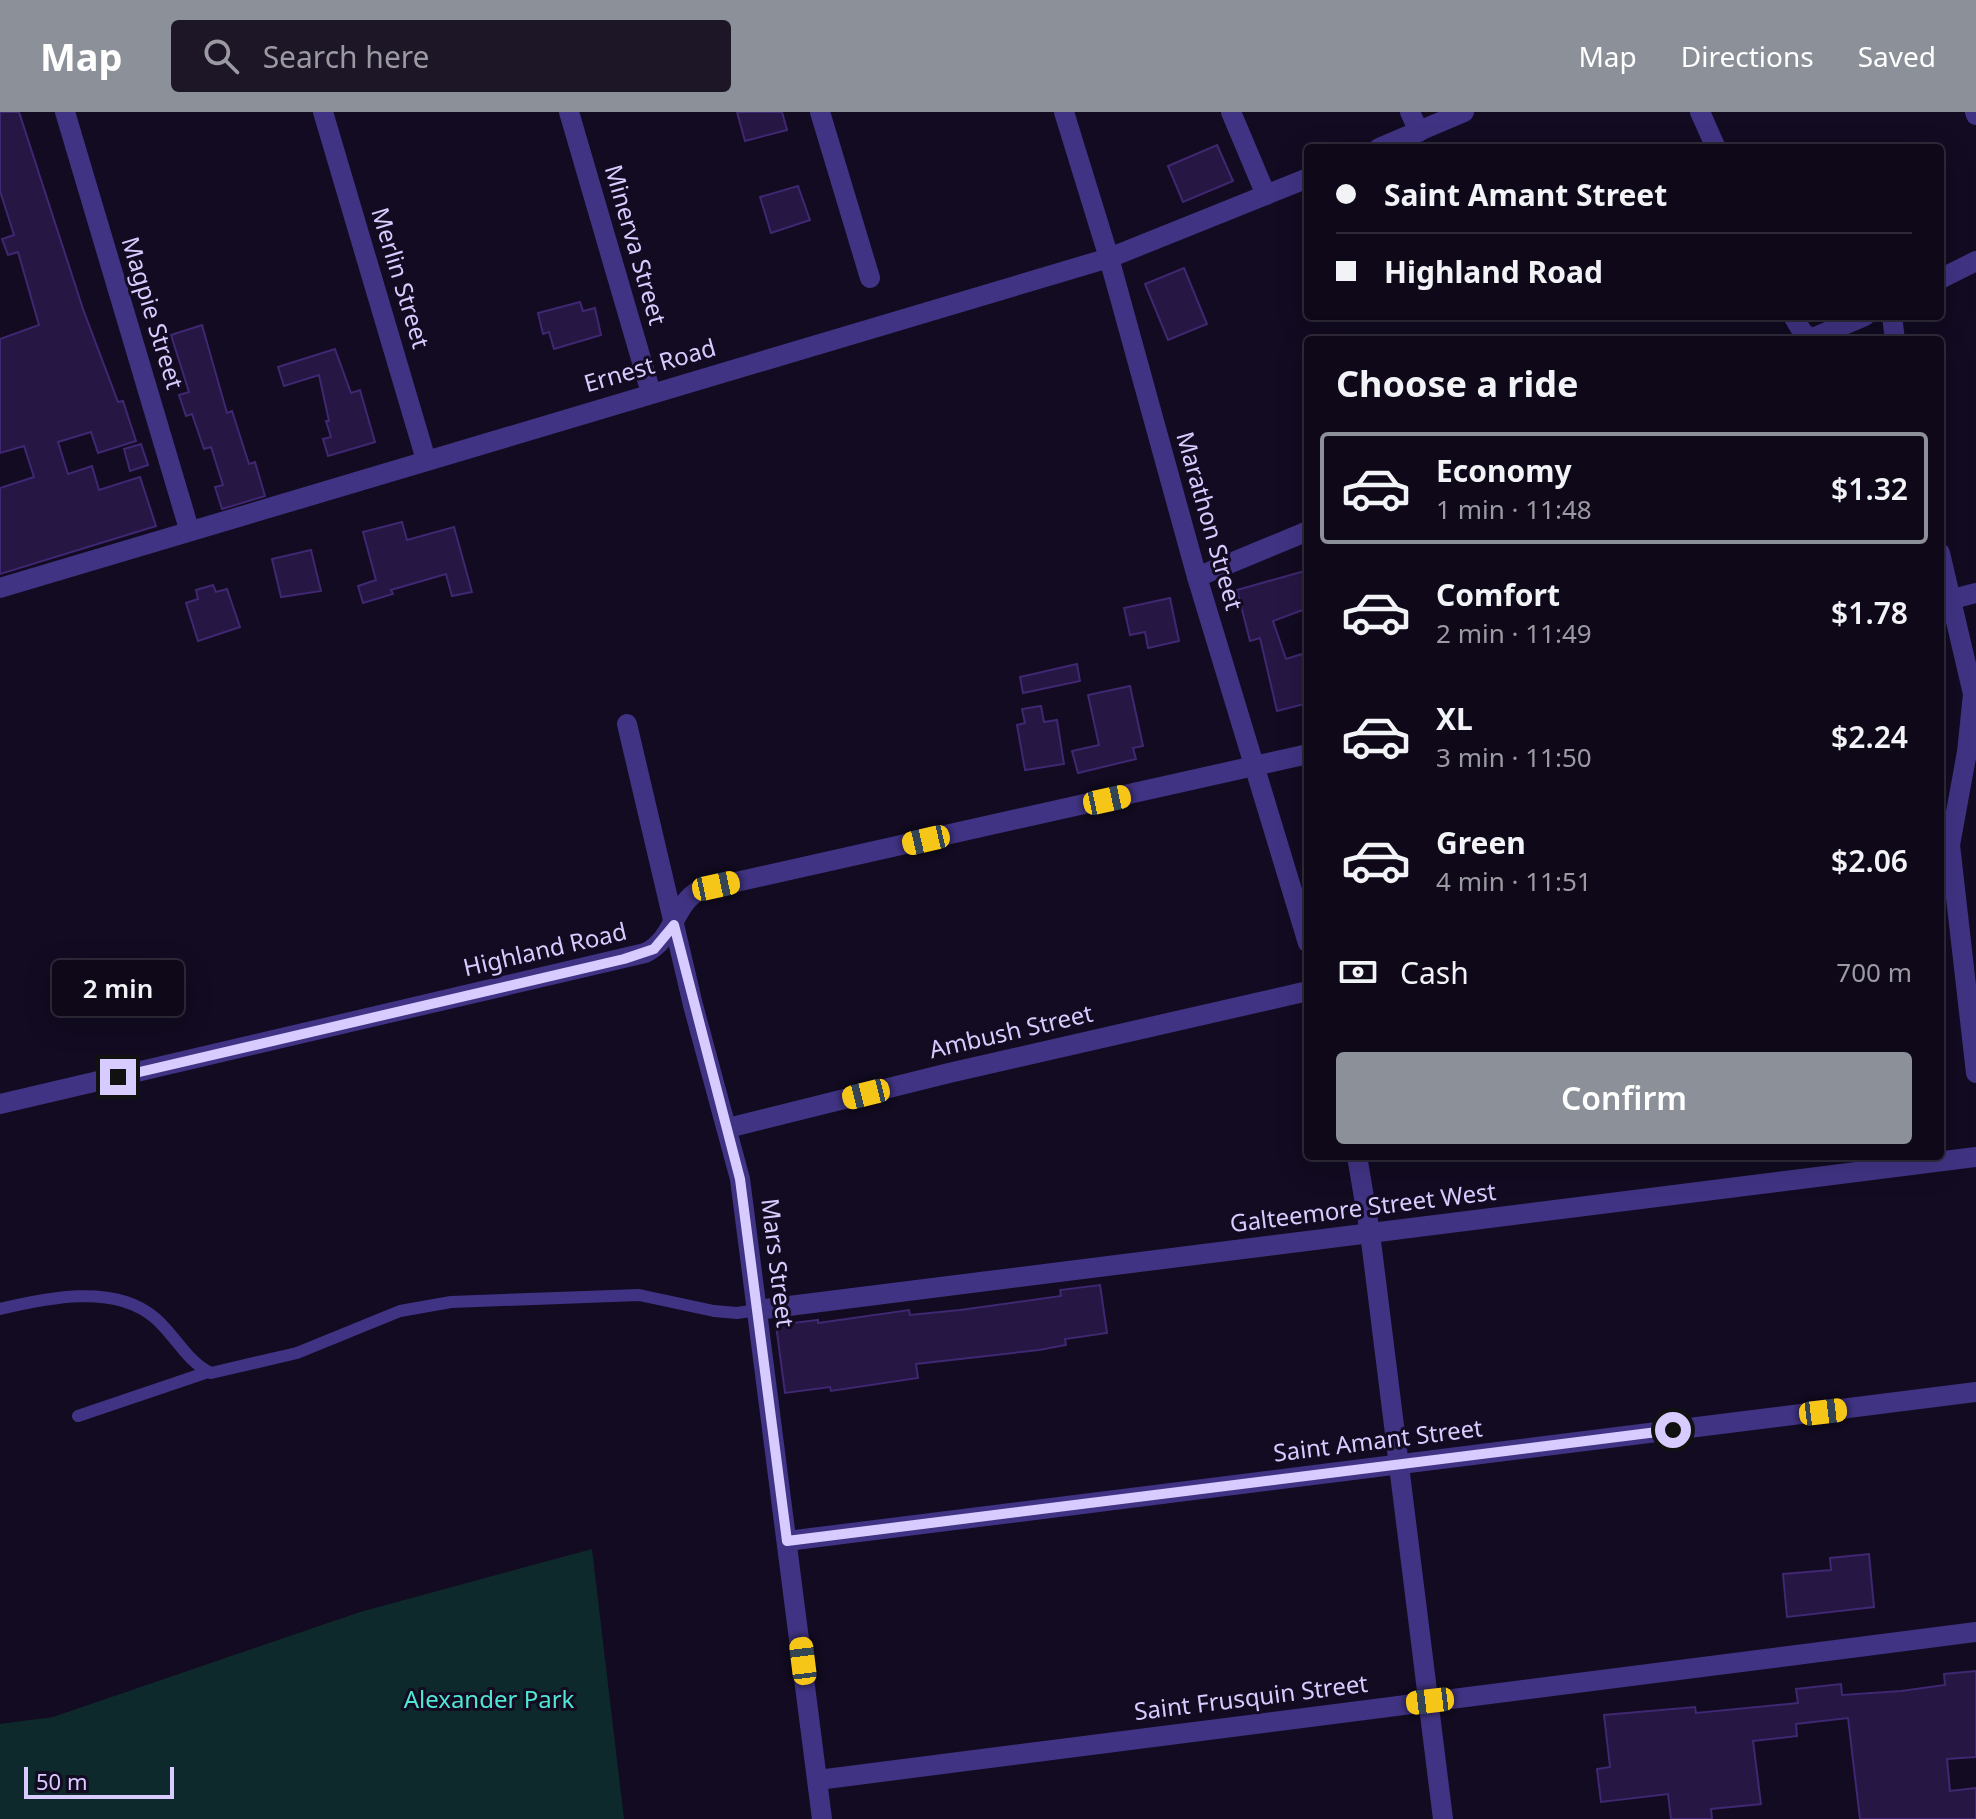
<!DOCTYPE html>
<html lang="en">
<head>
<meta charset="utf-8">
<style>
  :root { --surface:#0e0819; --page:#1c1626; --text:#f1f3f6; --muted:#9b9aa2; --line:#2e2938; --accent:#8c9099 }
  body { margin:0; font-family:"Noto Sans",sans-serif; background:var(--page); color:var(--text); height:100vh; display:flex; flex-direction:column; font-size:30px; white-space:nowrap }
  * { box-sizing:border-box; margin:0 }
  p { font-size:26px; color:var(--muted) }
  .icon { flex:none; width:44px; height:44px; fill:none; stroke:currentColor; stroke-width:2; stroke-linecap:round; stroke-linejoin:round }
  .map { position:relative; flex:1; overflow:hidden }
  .side { position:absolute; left:1304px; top:224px; width:640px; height:824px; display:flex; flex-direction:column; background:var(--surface); border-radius:8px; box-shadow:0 8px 32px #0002,0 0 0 2px var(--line) }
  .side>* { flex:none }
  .top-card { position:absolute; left:1304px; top:32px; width:640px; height:176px; border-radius:8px; box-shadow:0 8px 32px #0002,0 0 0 2px var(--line); display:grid; align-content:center; height:176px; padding:0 32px; background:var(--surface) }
  .scale { position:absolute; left:24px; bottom:20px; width:150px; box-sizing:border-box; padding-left:8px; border:4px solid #d8cbff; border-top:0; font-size:22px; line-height:28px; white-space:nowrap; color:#d8cbff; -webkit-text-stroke:6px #120b21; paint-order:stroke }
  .end { position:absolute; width:36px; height:36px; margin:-18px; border:10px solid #d8cbff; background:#111; box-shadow:0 0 0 4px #111 }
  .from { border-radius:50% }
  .bubble { position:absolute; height:56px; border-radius:8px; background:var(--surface); box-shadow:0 8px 32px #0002,0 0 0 2px var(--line); font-size:26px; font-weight:600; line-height:56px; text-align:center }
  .car { position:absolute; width:24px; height:48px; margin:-24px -12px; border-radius:10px; box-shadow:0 0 6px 2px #0007; background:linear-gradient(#f5c518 24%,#345 0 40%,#f5c518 0 76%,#345 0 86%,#f5c518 0) }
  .top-card b { display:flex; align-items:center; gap:28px; height:76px; font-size:30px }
  .top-card b+b { border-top:2px solid var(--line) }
  .top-card i { width:20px; height:20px; background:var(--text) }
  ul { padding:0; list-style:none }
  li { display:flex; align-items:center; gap:24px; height:112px; margin:0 16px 12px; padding:0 16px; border:4px solid transparent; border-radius:8px }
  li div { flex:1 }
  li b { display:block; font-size:30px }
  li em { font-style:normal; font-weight:600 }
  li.active { border-color:var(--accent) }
  li>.icon { width:72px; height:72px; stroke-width:1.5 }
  h2 { padding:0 32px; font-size:36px; line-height:96px }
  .pay { display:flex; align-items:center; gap:20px; height:88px; padding:0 32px; font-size:30px }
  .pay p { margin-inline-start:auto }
  .cta { display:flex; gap:16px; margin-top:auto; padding:16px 32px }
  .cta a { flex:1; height:92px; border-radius:8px; background:var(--accent); color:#fff; font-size:32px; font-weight:600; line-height:92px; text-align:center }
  header { display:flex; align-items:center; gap:48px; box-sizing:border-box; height:112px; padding:0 40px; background:var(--accent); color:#fff }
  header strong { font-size:38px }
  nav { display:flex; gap:44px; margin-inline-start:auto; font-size:28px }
  .search { width:560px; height:72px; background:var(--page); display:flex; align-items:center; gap:20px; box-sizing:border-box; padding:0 28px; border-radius:8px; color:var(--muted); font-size:30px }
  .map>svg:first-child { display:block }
</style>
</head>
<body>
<header>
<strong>Map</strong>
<div class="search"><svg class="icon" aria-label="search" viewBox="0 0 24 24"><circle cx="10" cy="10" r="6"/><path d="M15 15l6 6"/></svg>Search here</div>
<nav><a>Map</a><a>Directions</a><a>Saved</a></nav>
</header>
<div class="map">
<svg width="1976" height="1707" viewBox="0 0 1976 1707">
  <rect width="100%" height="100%" fill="#120b21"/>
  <path fill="#0e292b" d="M592,1437L624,1707H0V1612L53,1605L360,1500Z"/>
  <g fill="#251643" stroke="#3f2771" stroke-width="2">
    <path d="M0,0H19L83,197L118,290L123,289L136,329L98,341L91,320L58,330L68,362L92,354L99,378L140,365L156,414L0,462V376L34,365L24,334L0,341V227L39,213L18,140L8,143L2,127L14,123L0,79Z"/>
    <path d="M737,0H782L787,18L745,29Z"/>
    <path d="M1217,33L1233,69L1183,90L1168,54Z"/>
    <path d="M798,74L810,108L771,121L760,85Z"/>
    <path d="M1184,156L1207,212L1168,228L1145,172Z"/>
    <path d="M580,190L583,199L595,196L601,223L554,237L549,220L543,222L538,201Z"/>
    <path d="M202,213L227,301L232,299L249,352L255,350L265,384L222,397L215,375L223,373L211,335L204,337L192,302L186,304L179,283L189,280L171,223Z"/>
    <path d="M335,237L351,281L360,278L375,330L328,344L323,327L331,325L326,309H329L319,263L284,274L278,255Z"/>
    <path d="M141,332L148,353L130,359L124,337Z"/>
    <path d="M402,410L407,428L454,415L472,480L452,484L446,462L391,478L393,482L363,491L358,474L376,468L363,420Z"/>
    <path d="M311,438L321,479L281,485L272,447Z"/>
    <path d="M1308,458V496L1273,509L1286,547L1302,542L1308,569V591L1277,599L1260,526L1250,529L1237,478Z"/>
    <path d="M213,473L216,480L227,477L240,515L198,529L186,491L198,487L196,478Z"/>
    <path d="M1170,486L1179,529L1148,536L1145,520L1130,523L1124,496Z"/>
    <path d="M1077,552L1080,569L1023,581L1020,565Z"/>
    <path d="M1130,574L1143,634L1133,636L1136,647L1078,661L1072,639L1099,633L1088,583Z"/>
    <path d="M1041,594L1044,610L1057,608L1064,652L1025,658L1017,613L1025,611L1022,597Z"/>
    <path d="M1100,1173L1107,1221L1065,1227L1066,1233L1039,1238L916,1252L918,1266L831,1279L830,1275L785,1281L776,1213L818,1208V1211L909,1198L910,1203L960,1198L1061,1184L1060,1178Z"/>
    <path d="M1869,1442L1874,1495L1787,1505L1783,1462L1831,1458L1830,1446Z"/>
    <path d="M1976,1559V1645L1947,1647L1950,1679L1976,1676V1707H1860L1848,1606L1796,1612L1797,1624L1753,1629L1761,1692L1711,1697L1712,1707H1671L1668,1682L1601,1690L1597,1657L1610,1655L1604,1603L1695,1595L1696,1601L1798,1591L1796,1577L1841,1572L1842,1583L1901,1579L1945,1573L1944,1562Z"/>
  </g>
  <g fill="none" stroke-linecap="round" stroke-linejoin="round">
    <g stroke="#403383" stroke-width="12">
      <path d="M0,1197C46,1186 115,1171 155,1206C175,1223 187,1250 211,1261L297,1241L400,1199L451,1190L639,1183L714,1199L737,1201L757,1198"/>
      <path d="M78,1304L208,1260"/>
    </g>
    <g stroke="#403383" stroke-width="20">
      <path d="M65,0L189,417"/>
      <path d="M323,0L426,348"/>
      <path d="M569,0L651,281"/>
      <path d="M820,0L870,166"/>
      <path d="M1064,0L1109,146L1197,465L1308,831"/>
      <path d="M1231,0L1266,83"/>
      <path d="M1410,0L1419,20"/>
      <path d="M1700,0L1716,36"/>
      <path d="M1975,0L1976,3"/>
      <path d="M1379,36L1464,0"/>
      <path d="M1940,167L1976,149"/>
      <path d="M1793,204L1803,221L1814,228"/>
      <path d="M1892,204L1895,228"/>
      <path d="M1808,228L1865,204"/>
      <path d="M1940,441L1973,582L1967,640L1950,733L1976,961"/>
      <path d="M1197,465L1308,419"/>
      <path d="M0,476L1109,146L1308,66"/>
      <path d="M1941,490L1976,481"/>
      <path d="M627,612L693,893L740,1067L822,1707"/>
      <path d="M0,992L645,841C674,828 674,791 700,778L1308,642"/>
      <path d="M728,1016L949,961L1308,879"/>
      <path d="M1357,1044L1370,1121L1443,1707"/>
      <path d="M757,1198L1976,1045"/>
      <path d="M787,1429L1976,1280"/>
      <path d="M818,1668L1976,1520"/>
    </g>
  </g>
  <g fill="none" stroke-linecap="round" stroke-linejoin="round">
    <path stroke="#d8cbff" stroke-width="10" d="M118,965L624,847L654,837L674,813L740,1067L787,1429L1673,1318"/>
  </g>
  <g text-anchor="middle" stroke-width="6" stroke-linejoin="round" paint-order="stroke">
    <g font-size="24" fill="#d8cbff" stroke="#120b21">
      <text transform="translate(635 133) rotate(74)" y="8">Minerva Street</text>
      <text transform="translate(400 166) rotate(73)" y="8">Merlin Street</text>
      <text transform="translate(152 201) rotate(73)" y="8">Magpie Street</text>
      <text transform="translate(650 254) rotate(-16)" y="8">Ernest Road</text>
      <text transform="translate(1209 409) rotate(74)" y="8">Marathon Street</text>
      <text transform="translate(545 838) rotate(-13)" y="8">Highland Road</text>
      <text transform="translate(1011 920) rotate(-13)" y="8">Ambush Street</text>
      <text transform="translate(1363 1096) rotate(-7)" y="8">Galteemore Street West</text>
      <text transform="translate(777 1151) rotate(83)" y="8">Mars Street</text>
      <text transform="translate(1378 1329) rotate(-7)" y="8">Saint Amant Street</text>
      <text transform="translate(1251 1586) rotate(-7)" y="8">Saint Frusquin Street</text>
    </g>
    <g font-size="24" fill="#4fe7d4" stroke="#120b21">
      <text x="489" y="1596">Alexander Park</text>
    </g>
  </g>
</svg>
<div class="scale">50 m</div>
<i class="end from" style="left:1673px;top:1318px"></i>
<i class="end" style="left:118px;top:965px"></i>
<div class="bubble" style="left:52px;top:848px;width:132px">2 min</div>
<i class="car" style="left:1107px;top:688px;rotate:78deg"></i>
<i class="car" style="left:926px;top:728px;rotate:257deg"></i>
<i class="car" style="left:716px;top:774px;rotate:78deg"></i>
<i class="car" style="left:866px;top:982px;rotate:256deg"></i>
<i class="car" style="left:1823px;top:1300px;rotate:83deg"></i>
<i class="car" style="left:803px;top:1549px;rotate:353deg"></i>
<i class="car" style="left:1430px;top:1589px;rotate:263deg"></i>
<div class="top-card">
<b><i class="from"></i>Saint Amant Street</b>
<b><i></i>Highland Road</b>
</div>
<section class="side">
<h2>Choose a ride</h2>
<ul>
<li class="active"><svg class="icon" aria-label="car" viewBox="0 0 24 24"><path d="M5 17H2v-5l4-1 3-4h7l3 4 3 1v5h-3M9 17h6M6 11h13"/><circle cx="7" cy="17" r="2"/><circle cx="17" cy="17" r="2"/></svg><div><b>Economy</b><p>1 min · 11:48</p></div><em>$1.32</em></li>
<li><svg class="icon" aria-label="car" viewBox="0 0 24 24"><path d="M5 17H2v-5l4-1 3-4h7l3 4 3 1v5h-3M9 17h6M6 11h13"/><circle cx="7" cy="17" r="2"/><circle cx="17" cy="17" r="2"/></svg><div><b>Comfort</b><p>2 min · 11:49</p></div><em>$1.78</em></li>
<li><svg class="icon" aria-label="car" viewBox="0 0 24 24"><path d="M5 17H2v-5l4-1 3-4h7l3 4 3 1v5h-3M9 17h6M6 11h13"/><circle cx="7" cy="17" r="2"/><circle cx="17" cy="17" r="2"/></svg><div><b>XL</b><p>3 min · 11:50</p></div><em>$2.24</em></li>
<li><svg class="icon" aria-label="car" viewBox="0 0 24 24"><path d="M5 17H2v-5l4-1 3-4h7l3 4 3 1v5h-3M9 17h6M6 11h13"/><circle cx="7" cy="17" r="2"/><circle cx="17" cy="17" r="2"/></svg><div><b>Green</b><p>4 min · 11:51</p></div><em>$2.06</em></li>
</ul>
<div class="pay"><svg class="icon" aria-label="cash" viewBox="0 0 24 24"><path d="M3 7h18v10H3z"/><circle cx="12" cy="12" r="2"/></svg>Cash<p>700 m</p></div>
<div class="cta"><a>Confirm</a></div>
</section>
</div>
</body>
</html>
